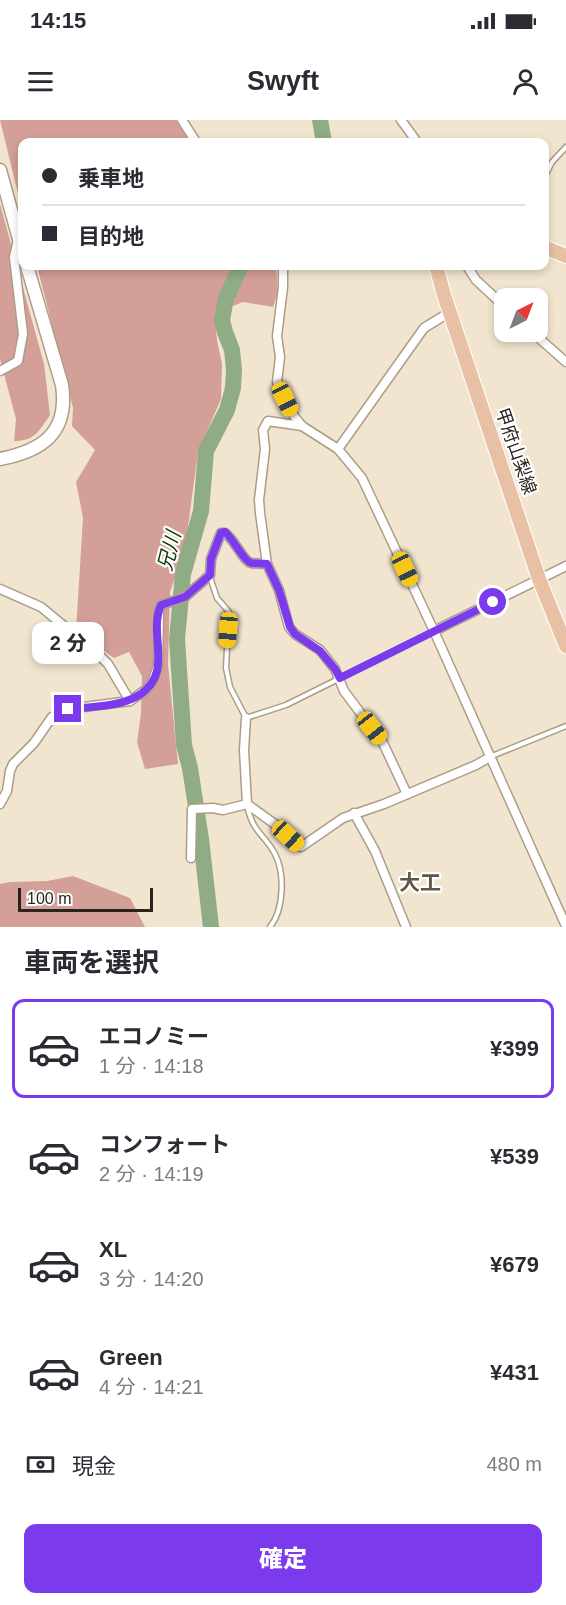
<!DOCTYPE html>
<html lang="ja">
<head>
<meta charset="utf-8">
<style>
  :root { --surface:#fff; --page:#f7f7f7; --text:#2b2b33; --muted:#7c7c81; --line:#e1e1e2; --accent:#7c3aed }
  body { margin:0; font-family:Helvetica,"Noto Sans JP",sans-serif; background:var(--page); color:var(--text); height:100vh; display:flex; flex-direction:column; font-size:22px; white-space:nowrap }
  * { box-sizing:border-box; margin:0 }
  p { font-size:20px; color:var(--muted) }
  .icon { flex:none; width:33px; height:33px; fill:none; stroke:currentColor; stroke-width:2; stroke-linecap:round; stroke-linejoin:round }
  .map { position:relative; height:807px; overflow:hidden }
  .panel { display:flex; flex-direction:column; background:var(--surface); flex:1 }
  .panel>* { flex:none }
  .banner { position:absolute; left:18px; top:18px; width:531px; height:132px; border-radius:12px; box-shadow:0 3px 9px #0003; display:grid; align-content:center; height:132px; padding:0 24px; background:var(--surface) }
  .needle { width:39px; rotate:42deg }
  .fabs { position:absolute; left:494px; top:168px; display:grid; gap:12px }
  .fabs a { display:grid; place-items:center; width:54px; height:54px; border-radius:12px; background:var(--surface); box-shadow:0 3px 9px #0003; font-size:30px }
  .scale { position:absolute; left:18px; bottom:15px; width:135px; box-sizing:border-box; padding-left:6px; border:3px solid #28241c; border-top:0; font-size:16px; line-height:21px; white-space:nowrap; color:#28241c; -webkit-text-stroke:4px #fff; paint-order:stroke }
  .end { position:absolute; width:27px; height:27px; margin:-14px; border:8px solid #7c3aed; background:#fff; box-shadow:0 0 0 3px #fff }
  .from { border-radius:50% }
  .bubble { position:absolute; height:42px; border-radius:12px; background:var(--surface); box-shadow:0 3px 9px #0003; font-size:20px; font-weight:800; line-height:42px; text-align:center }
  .car { position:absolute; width:18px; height:36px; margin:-18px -9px; border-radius:8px; box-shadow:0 0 4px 2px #0007; background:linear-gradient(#f5c518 24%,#345 0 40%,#f5c518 0 76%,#345 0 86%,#f5c518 0) }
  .banner b { display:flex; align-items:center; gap:21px; height:57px; font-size:22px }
  .banner b+b { border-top:2px solid var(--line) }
  .banner i { width:15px; height:15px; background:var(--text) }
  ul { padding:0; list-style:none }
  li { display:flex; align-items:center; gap:18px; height:99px; margin:0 12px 9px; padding:0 12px; border:3px solid transparent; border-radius:12px }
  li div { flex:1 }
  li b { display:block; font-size:22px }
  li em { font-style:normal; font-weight:800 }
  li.current { border-color:var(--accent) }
  li>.icon { width:54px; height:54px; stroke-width:1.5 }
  h2 { padding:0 24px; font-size:27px; line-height:72px }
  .pay { display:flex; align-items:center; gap:15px; height:66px; padding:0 24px; font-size:22px }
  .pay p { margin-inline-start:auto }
  .cta { display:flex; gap:12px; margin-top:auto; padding:12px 24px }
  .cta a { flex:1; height:69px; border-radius:12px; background:var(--accent); color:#fff; font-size:24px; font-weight:800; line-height:69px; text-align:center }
  .status { display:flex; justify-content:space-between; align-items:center; height:42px; padding:0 30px; background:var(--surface); direction:ltr }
  .status svg { height:16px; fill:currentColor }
  header { display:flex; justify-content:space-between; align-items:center; height:78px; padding:0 24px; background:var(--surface); font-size:27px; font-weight:800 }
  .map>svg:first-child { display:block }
</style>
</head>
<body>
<div class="status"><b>14:15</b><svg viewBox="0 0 49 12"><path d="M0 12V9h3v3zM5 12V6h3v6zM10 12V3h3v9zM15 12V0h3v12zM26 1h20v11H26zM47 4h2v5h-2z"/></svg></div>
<header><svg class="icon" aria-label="menu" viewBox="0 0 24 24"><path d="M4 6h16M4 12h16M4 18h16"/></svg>Swyft<svg class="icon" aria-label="person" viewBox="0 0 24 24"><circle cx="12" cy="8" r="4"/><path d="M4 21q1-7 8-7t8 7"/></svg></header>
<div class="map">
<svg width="566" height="807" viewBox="0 0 566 807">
  <rect width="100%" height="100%" fill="#f2e5cf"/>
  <g fill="#d49f98">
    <path d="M0,0H176L190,22H22V90Z"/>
    <path d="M0,84L44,244L50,295C39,311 35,321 14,321L16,299L0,239Z"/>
    <path d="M37,146H276L278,172L273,187L243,182L215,193L217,220L222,244L221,279L198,332L185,429L170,472L168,545L178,644L145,649L137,622L141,593L142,556L129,532L114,538L76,511L83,398L76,362L95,330L72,306L73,288Z"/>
    <path d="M73,756L130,778L145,807H0V764L10,762L47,761Z"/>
  </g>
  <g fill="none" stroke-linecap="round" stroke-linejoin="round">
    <g stroke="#8fac84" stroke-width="16">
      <path d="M320,0L324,22"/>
      <path d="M211,807L201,719L190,648L184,625L177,519L183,454L201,391L206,331L227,290L233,268L234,250L232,230L225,212L222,200L226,178L241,146"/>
    </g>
    <defs>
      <g id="lane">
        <path d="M544,58L552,42L566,27"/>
        <path d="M210,457L217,478L229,492L226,548L230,567L246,598L286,585L433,512"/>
        <path d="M492,636L566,606"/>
        <path d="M247,685C253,714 264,713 275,734C285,753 284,790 270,807"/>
      </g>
      <g id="street">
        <path d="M182,0L196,22"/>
        <path d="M401,0L417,22"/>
        <path d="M283,146V167L277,216L280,237L277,262L294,296L302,306L338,329L362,358L434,511L566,806"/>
        <path d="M467,146L476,160L504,186"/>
        <path d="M532,212L566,242"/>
        <path d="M0,251L18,241L23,214L14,137L18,120"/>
        <path d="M302,306L268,301L263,310L265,329L259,380L260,393L267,444L279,470L289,507L295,514L320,530L335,549L344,571L383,623L407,674"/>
        <path d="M338,329L424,208L450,192"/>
        <path d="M0,469L41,487L98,534L108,544L130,581"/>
        <path d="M434,511L566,446"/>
        <path d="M246,598L244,630L247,684"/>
        <path d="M0,684L7,671L10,651L13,644L34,623L52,597L68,589L130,581L148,568L153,560L158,546L159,490L161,485L185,477L210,455L211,439L221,413H225C235,420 243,441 251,443C256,444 262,443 267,444"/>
        <path d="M247,684L276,705L301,727L343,698L384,684L476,645L490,637"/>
        <path d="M354,693L375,731L406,807"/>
        <path d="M191,738L192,689L213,688L223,690L247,684"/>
      </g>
      <g id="secondary">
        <path d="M0,50L22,130"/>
        <path d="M0,339C42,331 69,313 62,265L27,146"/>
      </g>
      <g id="primary">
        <path d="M544,127L566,136"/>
        <path d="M436,146L444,175L539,459L566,526"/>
      </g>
    </defs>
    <use href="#lane" stroke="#aa9e89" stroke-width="7"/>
    <use href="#street" stroke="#aa9e89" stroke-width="11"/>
    <use href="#secondary" stroke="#aa9e89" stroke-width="15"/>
    <use href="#primary" stroke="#fff" stroke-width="16"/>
    <use href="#lane" stroke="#fff" stroke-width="4"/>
    <use href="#street" stroke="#fff" stroke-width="8"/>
    <use href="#secondary" stroke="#fff" stroke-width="12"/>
    <use href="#primary" stroke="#e8c1a5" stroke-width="14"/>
  </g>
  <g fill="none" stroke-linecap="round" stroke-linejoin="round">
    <path stroke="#7c3aed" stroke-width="8" d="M68,589C99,586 147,588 157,551C159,543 158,535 158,527C157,513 155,498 161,485L185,477L210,455L211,439L221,413L225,412C234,420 244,441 251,443C256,444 262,443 267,444L279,470L290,507L295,514L320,531L335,549L340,558L493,482"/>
  </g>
  <g text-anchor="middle" stroke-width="4.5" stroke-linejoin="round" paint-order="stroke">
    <g font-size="18" fill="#28241c" stroke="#fff">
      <text transform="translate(516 331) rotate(71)" y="6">甲府山梨線</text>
    </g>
    <g font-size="20" font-style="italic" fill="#103700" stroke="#fff">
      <text transform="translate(169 431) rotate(-76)" y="7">兄川</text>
    </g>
    <g font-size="21" font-weight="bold" fill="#605643" stroke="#fff">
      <text x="420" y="770">大工</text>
    </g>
  </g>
</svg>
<div class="fabs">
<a><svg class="needle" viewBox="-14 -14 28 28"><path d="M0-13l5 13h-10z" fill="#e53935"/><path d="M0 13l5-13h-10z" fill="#7c7c81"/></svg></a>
</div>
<div class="scale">100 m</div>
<i class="end from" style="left:493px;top:482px"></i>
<i class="end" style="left:68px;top:589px"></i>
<div class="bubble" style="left:32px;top:502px;width:72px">2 分</div>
<i class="car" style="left:285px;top:279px;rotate:154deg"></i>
<i class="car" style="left:405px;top:449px;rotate:155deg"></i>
<i class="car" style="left:228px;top:510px;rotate:185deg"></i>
<i class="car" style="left:372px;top:608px;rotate:142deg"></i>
<i class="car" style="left:288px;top:716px;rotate:132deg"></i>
<div class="banner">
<b><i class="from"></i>乗車地</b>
<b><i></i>目的地</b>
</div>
</div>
<section class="panel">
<h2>車両を選択</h2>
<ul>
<li class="current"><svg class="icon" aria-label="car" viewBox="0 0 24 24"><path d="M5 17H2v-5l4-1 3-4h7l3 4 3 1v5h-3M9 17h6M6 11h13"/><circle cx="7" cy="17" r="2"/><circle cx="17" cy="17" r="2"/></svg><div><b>エコノミー</b><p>1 分 · 14:18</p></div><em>¥399</em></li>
<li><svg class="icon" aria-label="car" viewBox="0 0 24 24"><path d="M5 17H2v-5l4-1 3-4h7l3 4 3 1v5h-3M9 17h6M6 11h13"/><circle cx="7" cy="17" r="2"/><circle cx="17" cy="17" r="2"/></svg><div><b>コンフォート</b><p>2 分 · 14:19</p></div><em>¥539</em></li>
<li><svg class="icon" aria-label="car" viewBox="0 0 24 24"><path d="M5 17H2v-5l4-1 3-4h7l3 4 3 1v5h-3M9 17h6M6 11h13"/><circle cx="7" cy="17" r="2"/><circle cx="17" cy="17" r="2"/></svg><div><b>XL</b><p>3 分 · 14:20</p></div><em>¥679</em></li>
<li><svg class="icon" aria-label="car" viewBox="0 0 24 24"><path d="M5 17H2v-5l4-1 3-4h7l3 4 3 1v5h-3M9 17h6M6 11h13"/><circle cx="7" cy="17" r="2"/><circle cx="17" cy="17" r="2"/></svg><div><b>Green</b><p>4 分 · 14:21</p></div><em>¥431</em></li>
</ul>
<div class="pay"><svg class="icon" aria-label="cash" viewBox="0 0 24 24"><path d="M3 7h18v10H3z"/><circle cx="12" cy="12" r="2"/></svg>現金<p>480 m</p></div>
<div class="cta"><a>確定</a></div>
</section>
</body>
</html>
